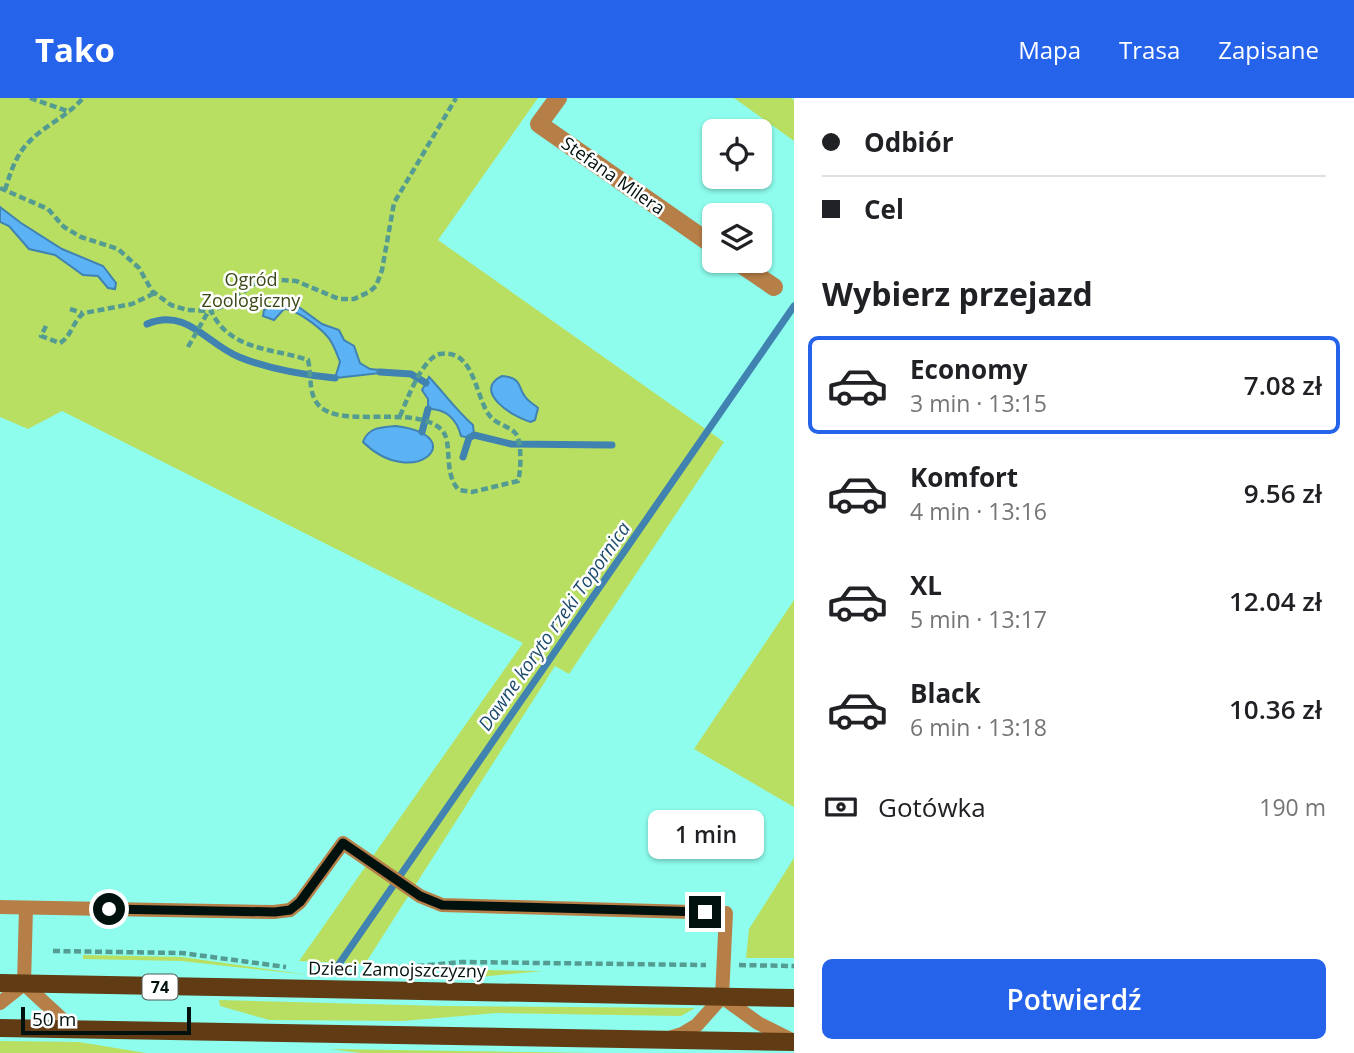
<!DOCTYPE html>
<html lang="pl">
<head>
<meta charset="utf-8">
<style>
  :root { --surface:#fff; --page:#f2f2f2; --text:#202124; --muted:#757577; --line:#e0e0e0; --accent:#2563eb }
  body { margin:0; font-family:"Open Sans",sans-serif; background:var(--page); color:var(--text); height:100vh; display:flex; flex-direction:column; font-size:26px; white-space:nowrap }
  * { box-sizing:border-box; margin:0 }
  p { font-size:23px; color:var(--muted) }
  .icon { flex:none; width:38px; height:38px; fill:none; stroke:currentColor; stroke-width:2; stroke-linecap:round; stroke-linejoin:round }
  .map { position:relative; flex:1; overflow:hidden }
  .details { display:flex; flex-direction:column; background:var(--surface); width:560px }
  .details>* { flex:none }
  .top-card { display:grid; align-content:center; height:154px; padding:0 28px; background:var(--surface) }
  .tools { position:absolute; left:702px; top:21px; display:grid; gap:14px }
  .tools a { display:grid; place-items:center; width:70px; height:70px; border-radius:10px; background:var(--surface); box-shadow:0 2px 5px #0004; font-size:35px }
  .scale { position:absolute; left:21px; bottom:18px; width:170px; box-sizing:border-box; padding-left:7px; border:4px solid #00110e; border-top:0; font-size:19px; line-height:24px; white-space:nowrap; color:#00110e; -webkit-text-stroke:5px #fff; paint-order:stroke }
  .end { position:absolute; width:32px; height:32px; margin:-16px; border:9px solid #00110e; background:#fff; box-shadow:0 0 0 4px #fff }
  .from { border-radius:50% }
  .bubble { position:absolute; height:49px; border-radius:10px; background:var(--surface); box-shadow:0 2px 5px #0004; font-size:23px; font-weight:600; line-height:49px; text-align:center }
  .top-card b { display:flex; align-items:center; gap:24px; height:66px; font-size:26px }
  .top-card b+b { border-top:2px solid var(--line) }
  .top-card i { width:18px; height:18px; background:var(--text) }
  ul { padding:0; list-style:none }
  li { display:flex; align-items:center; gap:21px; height:98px; margin:0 14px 10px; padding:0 14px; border:4px solid transparent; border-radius:10px }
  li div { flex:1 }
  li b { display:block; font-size:26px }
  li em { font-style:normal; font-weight:600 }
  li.current { border-color:var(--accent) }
  li>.icon { width:63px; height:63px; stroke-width:1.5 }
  h2 { padding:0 28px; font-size:32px; line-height:84px }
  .pay { display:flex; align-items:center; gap:18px; height:77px; padding:0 28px; font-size:26px }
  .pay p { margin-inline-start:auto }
  .action { display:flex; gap:14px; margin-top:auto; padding:14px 28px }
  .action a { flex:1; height:80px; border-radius:10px; background:var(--accent); color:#fff; font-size:28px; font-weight:600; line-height:80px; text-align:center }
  header { display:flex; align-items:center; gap:42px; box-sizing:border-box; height:98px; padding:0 35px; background:var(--accent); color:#fff }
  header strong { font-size:33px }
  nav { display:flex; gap:38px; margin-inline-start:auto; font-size:24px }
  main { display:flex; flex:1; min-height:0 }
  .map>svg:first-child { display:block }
</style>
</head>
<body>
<header>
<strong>Tako</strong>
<nav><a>Mapa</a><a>Trasa</a><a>Zapisane</a></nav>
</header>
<main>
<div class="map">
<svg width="794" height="955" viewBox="0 0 794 955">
  <rect width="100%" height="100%" fill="#8efdee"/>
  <g fill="#b9df62">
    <path d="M0,0H538L438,142L724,344L569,576L555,568L365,866L299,863L523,545L62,313L28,331L0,319Z"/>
    <path d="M734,0H791L794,2V43Z"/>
    <path d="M794,502V709L694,651Z"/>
    <path d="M794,760V860H746L749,831Z"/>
    <path d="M83,857L182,859L310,877L181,863L83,861Z"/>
    <path d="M484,872L543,873L469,880H436L437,877Z"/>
    <path d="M219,902L444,908L695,910L681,918L497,915L403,923L269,922L220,908Z"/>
    <path d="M0,943L79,944L146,955H0Z"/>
    <path d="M330,951L599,955H361Z"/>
  </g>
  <g fill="#5bb3f6" stroke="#4082b0" stroke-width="2">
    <path d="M0,109L21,125L62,151L103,168L116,185L115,191L108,190L98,178L83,177L55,157L29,151L9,128L0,124Z"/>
    <path d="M277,206L300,210L322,226L339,232L344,242L354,248L360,265L370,271L380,272L381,275L335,280L340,264C337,256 333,244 327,238C319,229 296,211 284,211L274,222L263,218L264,212Z"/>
    <path d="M502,278C525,280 516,291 528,302C531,305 535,307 538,310L535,322L531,324C514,320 471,293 502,278Z"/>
    <path d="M429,279C444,295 457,313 473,327L474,337L469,340L461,338C457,321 445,310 428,311V301L422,292Z"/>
    <path d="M396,328C473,338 414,394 363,344C368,329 382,329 396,328Z"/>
  </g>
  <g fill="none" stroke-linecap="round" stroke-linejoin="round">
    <g stroke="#4082b0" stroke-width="7">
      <path d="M147,226C186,209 207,246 239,259C269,271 303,277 335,280"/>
      <path d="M380,274L411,276L426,285"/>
      <path d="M422,334L428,311"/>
      <path d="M463,359L469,340L474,337L511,346L612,347"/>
      <path d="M339,866L794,208"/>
    </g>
    <g stroke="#549c92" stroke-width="4.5" stroke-dasharray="7 3.5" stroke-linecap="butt">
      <path d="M30,0L70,14"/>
      <path d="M0,90L48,111L64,129L81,139L118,151L139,170L152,193L171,207L187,212L211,213"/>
      <path d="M5,92C10,76 15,59 27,46C43,28 67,19 83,0"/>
      <path d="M70,211L82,215"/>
      <path d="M46,228L41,238L60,245C72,238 73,222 84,215L132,206L155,195"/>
      <path d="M188,249L208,214"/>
      <path d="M400,318C407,302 422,260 440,256C475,250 475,300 490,318C497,327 510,328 516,336C522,343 521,375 518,383L472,394L459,392C442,375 454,343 441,331C410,304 329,336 314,300C309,288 311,274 308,262C273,250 230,253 211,213L228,206L255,185L269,181L296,183L339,201H354L369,194L376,188L382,172L394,105L456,0"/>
      <path d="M53,853L182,855L286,869"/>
      <path d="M739,867L794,868"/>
      <path d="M386,871L461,864L706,867"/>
    </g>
    <g stroke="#b77f48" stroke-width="14">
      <path d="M0,809L274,814L290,812L300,804L343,745L420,798L442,807L726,815L722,899L697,927L682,936L669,940"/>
      <path d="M24,886L73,931"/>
      <path d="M722,899L758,925L794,943"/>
      <path d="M0,905L24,886L26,810"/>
    </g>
    <g stroke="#b77f48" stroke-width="18">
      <path d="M558,0L539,26L714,148"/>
      <path d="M736,163L774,189"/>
    </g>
    <g stroke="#613b13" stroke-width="18">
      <path d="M0,885L794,900"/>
      <path d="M0,930L794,944"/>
    </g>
  </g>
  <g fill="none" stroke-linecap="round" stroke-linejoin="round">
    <path stroke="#00110e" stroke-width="9" d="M109,811L275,814L290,812L300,804L343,745L420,798L442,807L705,814"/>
  </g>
  <g text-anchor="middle" stroke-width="5" stroke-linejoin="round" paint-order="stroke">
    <rect fill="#fff" stroke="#4c5856" stroke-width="2" x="142.5" y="876.5" width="35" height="25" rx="5"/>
    <g font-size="16" font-weight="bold" fill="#00110e">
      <text x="160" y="895">74</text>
    </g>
    <g font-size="18" fill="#00110e" stroke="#fff">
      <text transform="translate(613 78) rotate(35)" y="6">Stefana Milera</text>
      <text transform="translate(397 872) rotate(1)" y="6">Dzieci Zamojszczyzny</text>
    </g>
    <g font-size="18" fill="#3a4916" stroke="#fff">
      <text x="251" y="188">Ogród<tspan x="251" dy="21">Zoologiczny</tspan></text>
    </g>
    <g font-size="19" font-style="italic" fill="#1e4c6e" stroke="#fff">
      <text transform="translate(554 528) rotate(-55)" y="7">Dawne koryto rzeki Topornica</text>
    </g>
  </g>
</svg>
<div class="tools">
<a><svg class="icon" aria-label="locate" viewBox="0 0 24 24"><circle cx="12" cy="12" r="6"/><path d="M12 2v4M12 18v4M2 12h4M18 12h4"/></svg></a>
<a><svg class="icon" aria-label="layers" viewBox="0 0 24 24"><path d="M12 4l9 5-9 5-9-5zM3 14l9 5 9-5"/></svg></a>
</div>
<div class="scale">50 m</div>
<i class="end from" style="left:109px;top:811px"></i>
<i class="end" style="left:705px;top:814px"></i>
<div class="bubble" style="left:648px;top:712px;width:116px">1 min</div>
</div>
<section class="details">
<div class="top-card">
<b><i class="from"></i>Odbiór</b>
<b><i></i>Cel</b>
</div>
<h2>Wybierz przejazd</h2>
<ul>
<li class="current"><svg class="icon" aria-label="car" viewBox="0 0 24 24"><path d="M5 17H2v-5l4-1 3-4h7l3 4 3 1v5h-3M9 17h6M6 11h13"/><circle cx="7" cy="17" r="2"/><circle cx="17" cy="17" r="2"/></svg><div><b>Economy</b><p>3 min · 13:15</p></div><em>7.08 zł</em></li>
<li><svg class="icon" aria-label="car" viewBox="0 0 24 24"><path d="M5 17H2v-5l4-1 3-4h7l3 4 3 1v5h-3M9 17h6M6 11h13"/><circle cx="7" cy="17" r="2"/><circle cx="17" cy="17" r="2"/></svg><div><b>Komfort</b><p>4 min · 13:16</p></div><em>9.56 zł</em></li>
<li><svg class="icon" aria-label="car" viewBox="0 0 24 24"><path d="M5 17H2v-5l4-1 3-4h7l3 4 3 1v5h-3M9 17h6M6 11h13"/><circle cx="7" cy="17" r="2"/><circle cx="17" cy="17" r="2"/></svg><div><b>XL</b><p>5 min · 13:17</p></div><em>12.04 zł</em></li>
<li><svg class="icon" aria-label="car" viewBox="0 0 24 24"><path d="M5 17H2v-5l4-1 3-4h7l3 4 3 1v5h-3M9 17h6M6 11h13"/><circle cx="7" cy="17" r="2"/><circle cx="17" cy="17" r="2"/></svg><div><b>Black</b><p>6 min · 13:18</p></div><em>10.36 zł</em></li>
</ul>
<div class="pay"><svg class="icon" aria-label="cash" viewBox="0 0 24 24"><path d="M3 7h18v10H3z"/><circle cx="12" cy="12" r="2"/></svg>Gotówka<p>190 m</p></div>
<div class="action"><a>Potwierdź</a></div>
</section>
</main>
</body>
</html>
